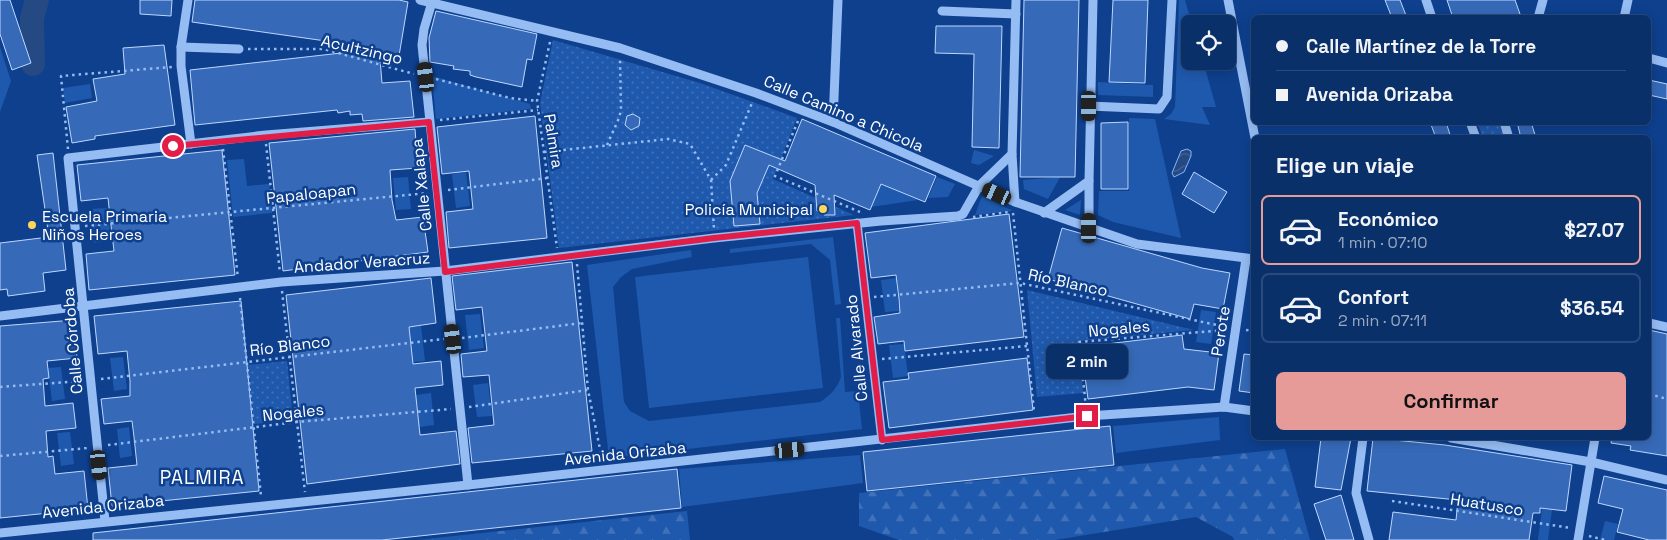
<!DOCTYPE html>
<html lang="es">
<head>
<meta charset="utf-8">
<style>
  :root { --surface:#0a306a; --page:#183c72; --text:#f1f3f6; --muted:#99a9c1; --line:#2a4b7e; --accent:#e69b98 }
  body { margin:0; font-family:"Space Grotesk",sans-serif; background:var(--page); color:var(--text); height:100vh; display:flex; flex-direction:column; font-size:19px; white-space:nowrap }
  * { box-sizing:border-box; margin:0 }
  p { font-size:16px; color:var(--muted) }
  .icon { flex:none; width:28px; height:28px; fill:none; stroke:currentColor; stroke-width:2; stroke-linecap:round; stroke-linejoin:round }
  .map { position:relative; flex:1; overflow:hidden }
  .drawer { position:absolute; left:1251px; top:135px; width:400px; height:305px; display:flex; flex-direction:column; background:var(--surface); border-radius:8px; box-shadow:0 2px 12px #0003,0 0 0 1px var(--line) }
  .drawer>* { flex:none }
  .banner { position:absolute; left:1251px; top:15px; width:400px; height:110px; border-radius:8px; box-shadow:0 2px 12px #0003,0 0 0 1px var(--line); display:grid; align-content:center; height:110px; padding:0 25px; background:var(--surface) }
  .tools { position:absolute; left:1181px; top:15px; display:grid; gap:10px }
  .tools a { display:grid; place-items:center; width:55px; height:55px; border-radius:8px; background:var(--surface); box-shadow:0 2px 12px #0003,0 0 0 1px var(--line); font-size:25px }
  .end { position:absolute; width:22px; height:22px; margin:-11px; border:6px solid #e11d48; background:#fff; box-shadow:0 0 0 2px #fff }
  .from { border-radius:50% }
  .bubble { position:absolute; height:35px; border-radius:8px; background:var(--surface); box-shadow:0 2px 12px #0003,0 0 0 1px var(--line); font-size:16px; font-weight:600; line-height:35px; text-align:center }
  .car { position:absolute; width:15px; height:30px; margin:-15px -8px; border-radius:6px; box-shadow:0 0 4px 1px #0007; background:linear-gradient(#222 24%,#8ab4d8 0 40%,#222 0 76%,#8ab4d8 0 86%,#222 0) }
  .banner b { display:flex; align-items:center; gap:18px; height:48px; font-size:19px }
  .banner b+b { border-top:1px solid var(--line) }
  .banner i { width:12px; height:12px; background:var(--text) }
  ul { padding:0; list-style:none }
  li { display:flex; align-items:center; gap:15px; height:70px; margin:0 10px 8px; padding:0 15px; border:2px solid var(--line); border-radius:8px }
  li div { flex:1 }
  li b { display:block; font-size:19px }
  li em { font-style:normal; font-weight:600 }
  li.active { border-color:var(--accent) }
  li>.icon { width:45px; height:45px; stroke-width:1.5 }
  h2 { padding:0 25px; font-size:22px; line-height:60px }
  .cta { display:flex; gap:10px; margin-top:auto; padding:10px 25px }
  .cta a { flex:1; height:58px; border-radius:8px; background:var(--accent); color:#111; font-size:20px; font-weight:600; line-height:58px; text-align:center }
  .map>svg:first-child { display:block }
</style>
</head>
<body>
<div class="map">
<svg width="1667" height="540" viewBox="0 0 1667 540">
  <defs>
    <pattern id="forest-firs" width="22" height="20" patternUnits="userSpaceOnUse" patternTransform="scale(1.25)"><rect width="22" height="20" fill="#1f59ad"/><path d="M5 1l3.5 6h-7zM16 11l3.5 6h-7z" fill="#4172b9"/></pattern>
    <pattern id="park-dots" width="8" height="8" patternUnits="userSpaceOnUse" patternTransform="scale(1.25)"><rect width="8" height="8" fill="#1f59ad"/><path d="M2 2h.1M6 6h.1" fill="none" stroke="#4172b9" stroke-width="1.8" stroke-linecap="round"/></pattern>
    <pattern id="water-waves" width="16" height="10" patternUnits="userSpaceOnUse" patternTransform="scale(1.25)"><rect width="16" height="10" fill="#244983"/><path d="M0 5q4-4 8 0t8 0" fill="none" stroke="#456496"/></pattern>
  </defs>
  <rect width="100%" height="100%" fill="#0e408e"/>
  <g fill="#1f59ad">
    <path d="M1179,0H1185L1192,24L1190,61H1203L1216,107H1202L1210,125L1164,119L1171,114L1175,107Z"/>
    <path d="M0,47L11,81L0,112Z"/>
    <path d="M432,76L530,104L531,109L436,119Z"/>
    <path d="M1098,82L1153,85V97L1098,95Z"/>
    <path d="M90,84L92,98L65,103L63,88Z"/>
    <path d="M1129,118L1155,119L1181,238L1113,222L1098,215L1099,191H1129Z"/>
    <path d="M974,150L994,156L979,165L971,163Z"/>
    <path d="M244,159L247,186L269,184L272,213L233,217L227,160Z"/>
    <path d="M466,172L470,206L456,208L452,174Z"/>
    <path d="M408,177L411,209L396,210L393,178Z"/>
    <path d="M937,177L955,184L948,197L928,198Z"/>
    <path d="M1060,177L1048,199L1024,189L1023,180Z"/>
    <path d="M881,184L918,200L871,207Z"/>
    <path d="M982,196L1013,211L975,215Z"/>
    <path d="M1081,200L1080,215L1065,210Z"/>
    <path d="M107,208L111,241L94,243L90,209Z"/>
    <path d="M833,237L841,304L835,305L830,260L811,244L730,253V249Z"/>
    <path d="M691,250L692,257L632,269L621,277L613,287L624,402L630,411L649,421L820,402C830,395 837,389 841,377L836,318H840L845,392L858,391L862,429L609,458L587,265Z"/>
    <path d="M808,257L823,388L649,408L635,277Z"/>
    <path d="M896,278L899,311L885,312L881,280Z"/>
    <path d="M1201,310L1216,312L1211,344L1196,342Z"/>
    <path d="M480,314L484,348L469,350L465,315Z"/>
    <path d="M421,326L425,361L413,362L409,327Z"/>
    <path d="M904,344L908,376L893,378L889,345Z"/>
    <path d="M123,357L127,389L114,391L110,358Z"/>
    <path d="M61,367L65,399L52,401L48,368Z"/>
    <path d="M488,383L492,416L477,417L473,385Z"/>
    <path d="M431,393L434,425L419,427L416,395Z"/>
    <path d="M1219,417L1220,440L1116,453L1113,426Z"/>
    <path d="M129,427L132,456L120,458L117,429Z"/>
    <path d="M70,432L74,464L61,466L57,433Z"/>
    <path d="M860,455L863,483L682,507L679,469Z"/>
    <path d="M1542,509L1552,510L1548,540H1538Z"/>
    <path d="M1605,521L1618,524L1614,540H1600Z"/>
  </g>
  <g fill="url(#forest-firs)">
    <path d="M1285,449L1310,540H1234L1233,537L1196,517L1055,540H899L859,526V493Z"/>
    <path d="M687,511L690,540H417Z"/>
  </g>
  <g fill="url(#park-dots)">
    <path d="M553,40L700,83L797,118L773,179L854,215L559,248L540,103Z"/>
    <path d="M1477,123H1500L1505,137H1483Z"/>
    <path d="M1027,290L1194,330L1079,341L1083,393L1037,397Z"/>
    <path d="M287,361L293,420L254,424L248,365Z"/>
  </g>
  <path fill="url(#water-waves)" stroke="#86b6f7" d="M1187,149L1191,151V156L1184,172L1174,177L1172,173L1181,151Z"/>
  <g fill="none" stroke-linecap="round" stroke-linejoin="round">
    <path stroke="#244983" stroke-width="24" d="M33,64L32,18L37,0"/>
  </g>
  <g fill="#366ab8" stroke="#bdd7fe">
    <path d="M0,0H10L31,63L12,70L0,34Z"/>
    <path d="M140,0H172L171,16L140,14Z"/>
    <path d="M195,0H399L408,2L398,62L380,59L382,83L410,81L414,117L363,121L362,114L350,115V111L338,113L337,110L195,125L190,70L368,50V47L192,22Z"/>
    <path d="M1024,0H1079L1075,177H1020Z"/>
    <path d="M1113,0H1148L1145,83L1109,82Z"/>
    <path d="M1385,0H1400L1407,18H1392Z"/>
    <path d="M1447,0H1515L1520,14L1507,18H1453Z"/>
    <path d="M436,11L537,34L532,60L527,59L522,87L476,77L470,75V71L453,69L454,66L430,62L429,38Z"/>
    <path d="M936,26H1002L999,148L972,147L974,54L935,53Z"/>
    <path d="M164,45L175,125L95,136V139L72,143L66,107L97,101L93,79L125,74L123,48Z"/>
    <path d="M1649,80L1667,84V99L1649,95Z"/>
    <path d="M633,114L640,118L639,126L631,130L625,125L627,116Z"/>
    <path d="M535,116L547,238L449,248L446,212L473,209L469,171L442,174L437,127Z"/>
    <path d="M802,119L936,176L925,202L881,184L870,210L834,195L835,215H824L823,211H817L815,185L769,165L757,193L760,224L734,226L730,181L745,145L785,161Z"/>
    <path d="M1128,122V189H1101V123Z"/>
    <path d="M1430,122H1446L1451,138H1436Z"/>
    <path d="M1517,122H1531L1536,138H1521Z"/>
    <path d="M415,129L418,168L390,170L392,200L396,220L423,217L428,252L283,271L269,143Z"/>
    <path d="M222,150L235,275L89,290L86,254L114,251L110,217L108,198L81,201L77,165Z"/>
    <path d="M53,153L66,270L43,273L45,291L8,296L7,289L0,290V243L49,237L37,155Z"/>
    <path d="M1194,172L1227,192L1214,213L1182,194Z"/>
    <path d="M1009,214L1024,337L905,351L904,341L878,344L874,317L900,313L899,299L896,275L871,278L865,233Z"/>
    <path d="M1062,228L1202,268L1230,273L1223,309L1194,304L1190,319L1048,279Z"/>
    <path d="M572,262L592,451L472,463L468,428L494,425L489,375L463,377L461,354L487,351L482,307L456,310L452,276Z"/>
    <path d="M431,278L436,323L409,327L413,364L441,361L443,385L415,388L420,435L456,431L460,464L307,484L286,295Z"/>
    <path d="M241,301L259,491L112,506L108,468L137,465L134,437L132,421L104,424L101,399L130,396V381L127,351L98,354L94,316Z"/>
    <path d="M74,320L77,358L47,361L49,378L43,379L45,406L73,403L76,428L46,431L48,457L53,456L55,474L84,471L88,509L0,518V326Z"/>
    <path d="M1649,330L1667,334V456L1630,450L1631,446L1611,443L1612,438H1649Z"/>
    <path d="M1182,335L1184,349L1219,353L1214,390L1188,387L1088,399L1081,347Z"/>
    <path d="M1244,354L1254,355V393L1239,391Z"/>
    <path d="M1027,358L1033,410L889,428L883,382L909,379L908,373Z"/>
    <path d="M1110,426L1114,465L867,491L863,452Z"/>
    <path d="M1321,438H1351L1341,490L1315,487Z"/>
    <path d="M1373,438L1445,445L1572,465L1566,511L1540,508V513H1533L1529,540H1389L1393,512L1456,520L1458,500L1367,491Z"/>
    <path d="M677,469L681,508L382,540H93V533Z"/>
    <path d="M1604,476L1667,490V540H1649L1617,532L1623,509L1598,503Z"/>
    <path d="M1341,495L1354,540H1326L1314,504Z"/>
  </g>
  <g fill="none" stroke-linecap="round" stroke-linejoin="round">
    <g stroke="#95bcf3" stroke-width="2.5" stroke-dasharray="2.5 4" stroke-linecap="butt">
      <path d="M550,42L537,101L557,248"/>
      <path d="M248,49H324L414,74"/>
      <path d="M436,79L510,98L537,101"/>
      <path d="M440,120L538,110"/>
      <path d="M798,121L775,176L860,212"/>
      <path d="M266,144L280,273"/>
      <path d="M607,145L619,118L621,110L620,59"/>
      <path d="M68,149L61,76L172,67"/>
      <path d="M223,149L238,278"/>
      <path d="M544,152L668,139L690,144L711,180L714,229"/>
      <path d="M711,180L726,165L752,103"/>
      <path d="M448,190L548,178"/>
      <path d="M1013,213L1034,411"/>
      <path d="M973,217L1009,212"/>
      <path d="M85,226L428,193"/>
      <path d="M577,264L588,390L602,459"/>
      <path d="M282,291L305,492"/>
      <path d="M874,297L1020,283L1226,327"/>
      <path d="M240,298L261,496"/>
      <path d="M1246,330L1254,331"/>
      <path d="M462,338L582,323"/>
      <path d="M882,359L1027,346"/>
      <path d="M101,379L444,339"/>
      <path d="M0,387L81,381"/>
      <path d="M1649,394L1667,399"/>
      <path d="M469,407L588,390"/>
      <path d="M1086,407L1079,342L1226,330"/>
      <path d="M108,445L297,422L451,409"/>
      <path d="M0,456L88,448"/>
      <path d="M1392,501L1571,528"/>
      <path d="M1589,536L1605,540"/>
    </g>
    <g stroke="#95bcf3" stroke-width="9">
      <path d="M188,0L181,47V66L191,144"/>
      <path d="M420,0L620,48L756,93L833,122L1015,202L1137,244L1254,259"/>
      <path d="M1228,0L1255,138"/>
      <path d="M1426,0L1432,18"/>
      <path d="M432,2L424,29L422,45L468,485"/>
      <path d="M942,11L1016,14"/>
      <path d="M1538,18L1543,0"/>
      <path d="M1624,18L1628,0"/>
      <path d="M181,47L239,49"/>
      <path d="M1649,58L1667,63"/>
      <path d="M1089,106L1159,109L1167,97L1172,0"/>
      <path d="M833,122L838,0"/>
      <path d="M1470,122L1476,138"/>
      <path d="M1504,122L1509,138"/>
      <path d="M1012,154L1015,202"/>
      <path d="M1089,181V228"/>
      <path d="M1044,213L1089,181L1093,0"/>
      <path d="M857,223L882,440"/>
      <path d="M0,316L281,282L445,271L714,238L881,221L958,216L963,214L979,186L1012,154L1016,0"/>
      <path d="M1649,323L1667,327"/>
      <path d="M1224,407L1246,259"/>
      <path d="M1363,438L1356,493L1369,540"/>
      <path d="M1451,438L1591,462L1667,480"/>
      <path d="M105,521L68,158L266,135L429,122"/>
      <path d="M0,533L468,485L1087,416L1224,407L1254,411"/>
      <path d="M1578,540L1595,438"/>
    </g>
  </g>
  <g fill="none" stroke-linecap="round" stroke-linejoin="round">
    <path stroke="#e11d48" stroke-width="6" d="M173,146L429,122L445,272L714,238L857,223L882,440L1087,416"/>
  </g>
  <g fill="#ffd658" stroke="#0e408e" stroke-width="2">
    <circle cx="823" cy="209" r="5"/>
    <circle cx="32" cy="225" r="5"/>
  </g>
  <g text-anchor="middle" stroke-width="5" stroke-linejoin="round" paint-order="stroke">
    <g font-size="16" fill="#fff" stroke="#0e408e">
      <text transform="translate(362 49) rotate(13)" y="6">Acultzingo</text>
      <text transform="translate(844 113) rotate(23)" y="6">Calle Camino a Chicola</text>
      <text transform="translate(554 141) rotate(81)" y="6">Palmira</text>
      <text transform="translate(421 185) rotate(-96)" y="6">Calle Xalapa</text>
      <text transform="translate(311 193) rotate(-6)" y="6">Papaloapan</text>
      <text transform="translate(362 262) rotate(-4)" y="6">Andador Veracruz</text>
      <text transform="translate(1068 282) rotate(12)" y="6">Río Blanco</text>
      <text transform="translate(1119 328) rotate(-5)" y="6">Nogales</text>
      <text transform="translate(1220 331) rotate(-81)" y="6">Perote</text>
      <text transform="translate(72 341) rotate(-95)" y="6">Calle Córdoba</text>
      <text transform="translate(290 345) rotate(-7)" y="6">Río Blanco</text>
      <text transform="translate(856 348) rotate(-96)" y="6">Calle Alvarado</text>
      <text transform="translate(293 412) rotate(-6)" y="6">Nogales</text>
      <text transform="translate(625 453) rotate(-6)" y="6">Avenida Orizaba</text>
      <text transform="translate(1487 504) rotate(9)" y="6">Huatusco</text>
      <text transform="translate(103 506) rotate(-6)" y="6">Avenida Orizaba</text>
    </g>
    <g font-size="16" fill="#fff" stroke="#0e408e" text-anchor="end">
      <text x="813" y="215">Policía Municipal</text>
      <text x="42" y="222" text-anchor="start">Escuela Primaria<tspan x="42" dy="18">Niños Heroes</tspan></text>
    </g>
    <g font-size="19" letter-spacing="1" fill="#fff" stroke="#0e408e">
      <text x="202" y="484">PALMIRA</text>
    </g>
  </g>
</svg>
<div class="tools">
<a><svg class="icon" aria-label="locate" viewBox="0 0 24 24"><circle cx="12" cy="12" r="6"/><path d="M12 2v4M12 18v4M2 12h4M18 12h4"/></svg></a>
</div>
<i class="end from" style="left:173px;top:146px"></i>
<i class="end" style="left:1087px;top:416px"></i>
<div class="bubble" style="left:1046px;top:344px;width:82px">2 min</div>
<i class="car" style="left:426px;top:77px;rotate:353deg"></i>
<i class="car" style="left:1089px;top:106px;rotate:180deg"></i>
<i class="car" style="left:997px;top:194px;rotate:294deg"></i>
<i class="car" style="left:1089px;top:228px;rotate:0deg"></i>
<i class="car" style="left:453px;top:339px;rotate:353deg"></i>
<i class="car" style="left:790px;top:450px;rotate:85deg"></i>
<i class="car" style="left:99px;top:465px;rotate:174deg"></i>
<div class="banner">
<b><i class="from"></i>Calle Martínez de la Torre</b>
<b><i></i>Avenida Orizaba</b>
</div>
<section class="drawer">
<h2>Elige un viaje</h2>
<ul>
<li class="active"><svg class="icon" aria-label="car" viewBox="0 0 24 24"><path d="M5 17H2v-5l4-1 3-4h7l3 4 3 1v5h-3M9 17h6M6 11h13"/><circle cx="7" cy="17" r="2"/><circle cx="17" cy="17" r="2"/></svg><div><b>Económico</b><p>1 min · 07:10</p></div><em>$27.07</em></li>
<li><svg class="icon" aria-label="car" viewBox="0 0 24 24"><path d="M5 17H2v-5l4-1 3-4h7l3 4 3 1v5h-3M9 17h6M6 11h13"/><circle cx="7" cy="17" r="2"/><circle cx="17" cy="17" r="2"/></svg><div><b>Confort</b><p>2 min · 07:11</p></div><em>$36.54</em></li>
</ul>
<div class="cta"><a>Confirmar</a></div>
</section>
</div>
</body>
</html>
